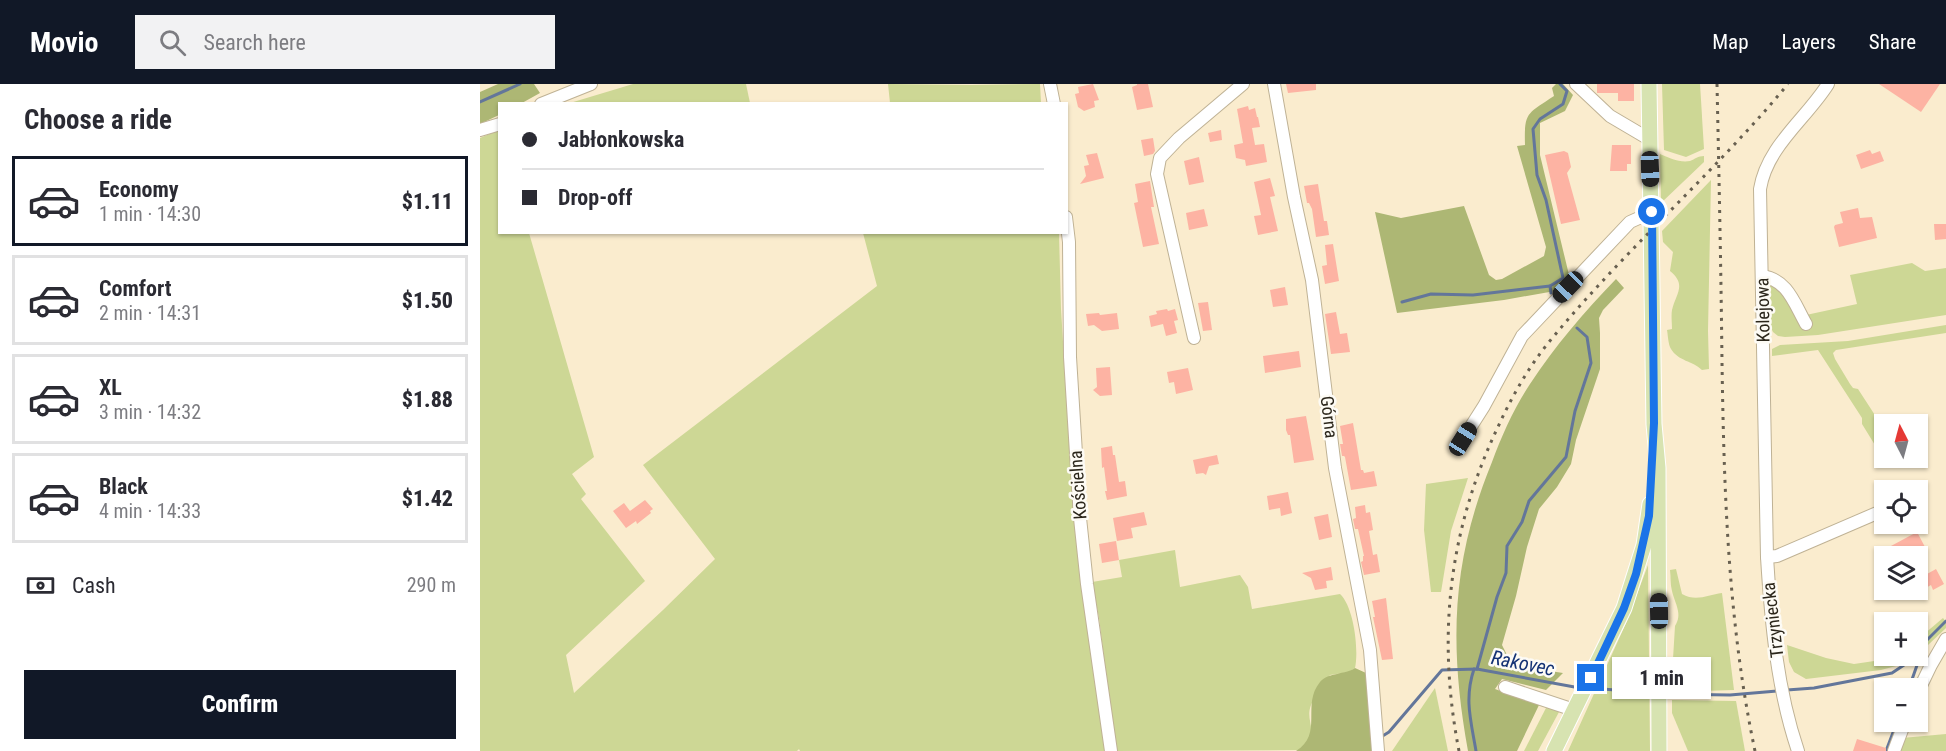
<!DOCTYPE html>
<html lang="en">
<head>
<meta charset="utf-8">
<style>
  :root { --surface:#fff; --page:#f2f2f3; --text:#2b2b33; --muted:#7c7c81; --line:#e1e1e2; --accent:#111827 }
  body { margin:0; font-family:"Roboto Condensed",sans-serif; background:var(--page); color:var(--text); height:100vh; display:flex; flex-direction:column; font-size:22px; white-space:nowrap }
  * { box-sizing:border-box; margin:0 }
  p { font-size:20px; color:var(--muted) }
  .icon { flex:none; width:33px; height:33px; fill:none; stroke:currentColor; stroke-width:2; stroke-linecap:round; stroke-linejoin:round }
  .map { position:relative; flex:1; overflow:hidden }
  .side { display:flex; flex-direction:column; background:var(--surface); width:480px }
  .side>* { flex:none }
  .top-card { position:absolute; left:18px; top:18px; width:570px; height:132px; border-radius:0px; box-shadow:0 2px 4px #0004; display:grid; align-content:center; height:132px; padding:0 24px; background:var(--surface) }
  .needle { width:39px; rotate:354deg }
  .tools { position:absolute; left:1394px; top:330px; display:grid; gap:12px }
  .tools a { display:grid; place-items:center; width:54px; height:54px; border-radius:0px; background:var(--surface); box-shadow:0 2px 4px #0004; font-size:30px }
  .end { position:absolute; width:27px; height:27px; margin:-14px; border:8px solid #1a73e8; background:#fff; box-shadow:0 0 0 3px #fff }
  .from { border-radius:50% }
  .bubble { position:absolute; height:42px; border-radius:0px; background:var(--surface); box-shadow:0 2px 4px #0004; font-size:20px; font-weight:800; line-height:42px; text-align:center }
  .car { position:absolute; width:18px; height:36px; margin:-18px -9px; border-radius:8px; box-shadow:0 0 4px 2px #0007; background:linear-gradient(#222 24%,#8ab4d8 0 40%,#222 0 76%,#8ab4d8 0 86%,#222 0) }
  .top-card b { display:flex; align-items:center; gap:21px; height:57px; font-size:22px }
  .top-card b+b { border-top:2px solid var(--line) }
  .top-card i { width:15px; height:15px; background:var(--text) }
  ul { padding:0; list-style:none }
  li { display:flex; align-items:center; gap:18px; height:90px; margin:0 12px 9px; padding:0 12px; border:3px solid var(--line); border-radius:0px }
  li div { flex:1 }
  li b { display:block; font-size:22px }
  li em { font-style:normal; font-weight:800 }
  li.on { border-color:var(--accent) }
  li>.icon { width:54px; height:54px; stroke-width:1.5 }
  h2 { padding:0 24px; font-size:27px; line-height:72px }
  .pay { display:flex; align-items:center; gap:15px; height:66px; padding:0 24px; font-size:22px }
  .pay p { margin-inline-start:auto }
  .action { display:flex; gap:12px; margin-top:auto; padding:12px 24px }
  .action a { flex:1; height:69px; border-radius:0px; background:var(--accent); color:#fff; font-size:24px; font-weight:800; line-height:69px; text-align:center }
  header { display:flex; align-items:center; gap:36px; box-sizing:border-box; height:84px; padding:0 30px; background:var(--accent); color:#fff }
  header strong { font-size:28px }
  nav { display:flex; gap:33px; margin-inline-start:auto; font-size:21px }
  .search { width:420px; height:54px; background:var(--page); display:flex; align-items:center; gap:15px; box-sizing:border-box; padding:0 21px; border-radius:0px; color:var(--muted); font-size:22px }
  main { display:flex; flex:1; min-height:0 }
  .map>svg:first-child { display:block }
</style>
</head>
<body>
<header>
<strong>Movio</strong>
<div class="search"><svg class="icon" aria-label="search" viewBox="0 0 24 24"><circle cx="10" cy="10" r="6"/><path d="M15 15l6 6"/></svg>Search here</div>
<nav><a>Map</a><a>Layers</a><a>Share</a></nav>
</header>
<main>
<section class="side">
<h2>Choose a ride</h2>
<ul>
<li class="on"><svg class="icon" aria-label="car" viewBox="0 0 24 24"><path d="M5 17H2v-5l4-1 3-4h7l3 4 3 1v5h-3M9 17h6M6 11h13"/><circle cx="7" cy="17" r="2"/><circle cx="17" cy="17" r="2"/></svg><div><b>Economy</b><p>1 min · 14:30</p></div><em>$1.11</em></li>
<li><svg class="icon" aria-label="car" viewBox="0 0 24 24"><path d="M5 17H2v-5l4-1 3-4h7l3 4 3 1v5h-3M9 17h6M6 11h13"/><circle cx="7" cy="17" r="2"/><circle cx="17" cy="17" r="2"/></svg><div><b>Comfort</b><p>2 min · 14:31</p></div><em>$1.50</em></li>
<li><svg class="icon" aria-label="car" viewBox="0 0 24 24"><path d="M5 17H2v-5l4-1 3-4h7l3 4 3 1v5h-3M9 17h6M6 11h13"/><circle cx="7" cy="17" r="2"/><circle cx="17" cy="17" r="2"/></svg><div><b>XL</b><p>3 min · 14:32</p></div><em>$1.88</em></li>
<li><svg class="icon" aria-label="car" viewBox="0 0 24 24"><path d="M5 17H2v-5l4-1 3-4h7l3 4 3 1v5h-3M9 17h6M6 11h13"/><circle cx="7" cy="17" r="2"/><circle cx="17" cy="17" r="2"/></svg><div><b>Black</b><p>4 min · 14:33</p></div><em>$1.42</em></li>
</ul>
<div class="pay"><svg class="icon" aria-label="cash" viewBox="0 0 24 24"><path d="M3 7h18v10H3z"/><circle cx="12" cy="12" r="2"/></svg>Cash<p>290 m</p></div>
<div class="action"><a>Confirm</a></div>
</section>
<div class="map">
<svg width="1466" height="667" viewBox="0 0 1466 667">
  <rect width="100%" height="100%" fill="#faecce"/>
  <g fill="#cdd795">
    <path d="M153,0H266L270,19H90Z"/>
    <path d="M408,0L491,1L560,0L561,19H410Z"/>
    <path d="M1182,0H1220L1224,65L1206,73L1184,66Z"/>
    <path d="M19,46L20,148L49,149L114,373L92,390L106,410L101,415L165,497L86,571L94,609L183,526L235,475L163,381L397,202L383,149H579L581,225L593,422L606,537L625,667H320L319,665L317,667H0V54Z"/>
    <path d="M1180,70C1189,74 1200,79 1210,77C1215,75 1218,72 1224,72V78L1181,119Z"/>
    <path d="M1231,96L1228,247L1229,285L1222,286C1213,277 1198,277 1191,265C1188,260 1188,251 1187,246L1192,245C1192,239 1191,232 1192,226C1196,209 1207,201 1190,187L1193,168L1183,158L1182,147Z"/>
    <path d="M1432,179L1445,187L1466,184V231L1338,251L1305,253L1298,252L1293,248L1289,240L1290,202L1294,200L1326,231L1377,220L1370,191Z"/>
    <path d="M1466,241V249L1356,266L1353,269L1355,275L1370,300L1373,304L1378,305L1404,345V374H1417L1406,379L1382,340V334L1338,266L1292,272V265L1300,261L1368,257Z"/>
    <path d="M988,394L971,447L961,508H951L944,446L946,400Z"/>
    <path d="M695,466L700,503L760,491L768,503L772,525L860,510C874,523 879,566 875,584L869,588L850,591C844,601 835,611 831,621C824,639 842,647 819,666L636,667L619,534L612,498L642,493L639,476Z"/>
    <path d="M1168,481L1170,667H1088L1147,537Z"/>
    <path d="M1196,485L1202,510C1216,518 1228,511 1242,509L1254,606L1191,608L1195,542C1203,530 1195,520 1192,507C1190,500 1191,493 1190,486Z"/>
    <path d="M1463,534L1466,538V544L1448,561L1437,568V556Z"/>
    <path d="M1307,561L1346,574L1374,580L1401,576L1410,572H1432L1416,582L1401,586L1326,595L1314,588L1309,578Z"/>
    <path d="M955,604L968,667H912Z"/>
    <path d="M1192,616L1256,617L1265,667H1208L1192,629Z"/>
    <path d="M1067,622L1079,628L1058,667H1044Z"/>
    <path d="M1466,650V667H1418L1422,654Z"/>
  </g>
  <g fill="#adb774">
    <path d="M18,0H54L60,9L42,19L20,20L19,31L0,40V8Z"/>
    <path d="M1076,0H1083L1093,11L1085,27L1060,39V71L1090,195L1075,207L1024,216L917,229L895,128L921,134L984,122L1009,191L1016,196L1022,195L1064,172L1066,163L1037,62L1045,61C1044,28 1047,30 1074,12L1072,4Z"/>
    <path d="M1136,195L1144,204L1123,226L1119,234L1120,249V285L1096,356L1091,380L1077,403L1059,425L1047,463L1036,512L1022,561L1027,571L1038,582L1083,589L1066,606L1022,595L1015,605L1059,621L1037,667H988C969,561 971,478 1012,378C1022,351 1034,324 1050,300C1075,262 1104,228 1136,195Z"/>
    <path d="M875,584L886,589L893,660L892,667H816C844,650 821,621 840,598C849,588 865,591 875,584Z"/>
  </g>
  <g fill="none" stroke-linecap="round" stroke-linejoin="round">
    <g stroke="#63769a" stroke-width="3">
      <path d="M0,18L40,0"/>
      <path d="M1071,209L1070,202L1083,194L1066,116L1057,91L1053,45L1060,35L1083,20L1087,7L1080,0"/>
      <path d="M922,218L951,210L993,211L1070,202"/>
      <path d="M1437,566L1466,537"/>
      <path d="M994,585C984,615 991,637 996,667"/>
      <path d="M997,585L1017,513L1026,489L1027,462L1042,438L1049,417L1086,373L1095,327L1111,279L1107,253L1097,244"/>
      <path d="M1109,604L1175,609"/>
      <path d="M1429,604L1442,567L1443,559"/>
      <path d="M1307,606L1334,604L1412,589L1424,581L1432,572"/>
      <path d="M1184,610L1250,611L1297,607"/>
      <path d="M901,653L909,648L962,586L997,585L1100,604"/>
      <path d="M1406,667L1417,638"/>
    </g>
  </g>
  <g fill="#fdb3a3">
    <path d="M613,0L619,16L614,17L615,23L604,27L598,23L595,10L599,9L598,3Z"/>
    <path d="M657,0H668L673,23L657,26L652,3L657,1Z"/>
    <path d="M806,0H836V6L808,9Z"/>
    <path d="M1117,0H1154V17H1138V9H1117Z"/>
    <path d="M1399,0H1460L1441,28Z"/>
    <path d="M768,22L769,26L775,24L777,33H778L780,43L772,44L775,61L784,60L787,78L766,82L765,76L756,74L754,61L763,59L757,25Z"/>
    <path d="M741,46L742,56L730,58L728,49Z"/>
    <path d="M673,54L675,67L673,70L664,72L661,56Z"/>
    <path d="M1132,61H1151V80H1147V87H1130Z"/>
    <path d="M1390,66L1392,70L1400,67L1404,77L1381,85L1376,71Z"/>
    <path d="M1084,67L1088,69L1091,83L1087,89L1100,136L1081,140L1065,71Z"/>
    <path d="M617,69L624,94L600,100L606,92L604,82L609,81L606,71Z"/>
    <path d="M719,73L724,98L709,101L704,77Z"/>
    <path d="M790,94L795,112L790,113L798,147L778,151L774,132L781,131L774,98Z"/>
    <path d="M670,97L674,123H671L679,160L663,163L654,119L658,118L655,100Z"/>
    <path d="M838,100L844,137H847L849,151L836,153L832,125L829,119H827L824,102Z"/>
    <path d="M1378,124L1380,134L1392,133L1397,154L1359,163L1354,143L1355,141L1363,139L1360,128Z"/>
    <path d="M724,125L728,142L709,146L706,129Z"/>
    <path d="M1454,140H1466V155L1455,156Z"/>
    <path d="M853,160L859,197L845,200L842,182L847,181L845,161Z"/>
    <path d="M805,203L808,221L793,223L790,206Z"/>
    <path d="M728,218L732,246L723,247L718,219Z"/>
    <path d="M687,225L688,227L695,225L698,236L694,237L697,249L686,252L683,240L671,243L669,232L677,230L676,227Z"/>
    <path d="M856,228L860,250L867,249L870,268L851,270L845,230Z"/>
    <path d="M619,229L620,231L637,229L639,245L622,247L614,241L608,242L606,230Z"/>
    <path d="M819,267L821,283L785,289L783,272Z"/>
    <path d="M630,283L632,311L620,312L613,306L617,303L616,284Z"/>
    <path d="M708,284L713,306L696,310L694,298L689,299L687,288Z"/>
    <path d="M826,332L834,376L814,379L810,351H808L806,346V335Z"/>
    <path d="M873,339L881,386H883L884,389L894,387L897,402L871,406L865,373L864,372H862L860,360H863L860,342Z"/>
    <path d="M632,362L633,371H635L639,398L645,397L647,412L627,416L625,407H627L624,383L622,384L621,364Z"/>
    <path d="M737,371L739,380L729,382L726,391L723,389L716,390L713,376Z"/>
    <path d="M808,408L812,429L801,432L800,424L789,426L787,412Z"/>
    <path d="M165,416L173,425L170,427L171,429L157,440L156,437L146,444L133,427L144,419L150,427Z"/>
    <path d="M885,421L886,429L890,428L893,446L889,447L893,471L897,470L900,488L884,491L881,478L883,477V472H884L878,445H875L873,435L876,434L875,423Z"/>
    <path d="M664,428L667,441L651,444L653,454L637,457L633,434Z"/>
    <path d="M848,430L852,453L839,456L834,433Z"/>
    <path d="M1437,448L1445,463L1427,472H1416L1411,462Z"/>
    <path d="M636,457L639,476L622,479L619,460Z"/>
    <path d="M851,483L853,496L846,497L847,504L835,506L831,494L822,489Z"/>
    <path d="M1456,485L1464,500L1453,506L1451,501L1444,505L1438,495Z"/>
    <path d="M906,514L913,575L902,576L893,533H895L892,517Z"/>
    <path d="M1377,655L1406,664V667H1373Z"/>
  </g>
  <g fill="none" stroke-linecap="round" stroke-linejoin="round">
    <defs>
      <g id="minor">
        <path d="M570,0L574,20"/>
        <path d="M794,0L814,113L832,196L855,384L890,566L898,667"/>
        <path d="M1096,0L1130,32L1169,55"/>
        <path d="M61,20L111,0"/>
        <path d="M0,46L20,40"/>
        <path d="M586,133L589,158L590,273L600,434L607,500L631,667"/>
        <path d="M1282,192C1308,196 1314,219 1326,240"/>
        <path d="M714,254L677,90L680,74L699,54L763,0"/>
        <path d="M983,355L1004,322L1042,252L1150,138L1172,128"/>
        <path d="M1287,473L1297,472L1404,426"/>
        <path d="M1025,603L1094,626"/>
        <path d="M1437,610L1451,581L1466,555"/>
        <path d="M1318,667C1297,605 1291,538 1287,473L1280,105C1287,62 1326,35 1348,0"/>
        <path d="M1414,667L1425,638"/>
      </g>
      <g id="major">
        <path d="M1169,0L1174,340L1178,384L1179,667"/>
        <path d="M1074,667L1144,524L1164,461L1170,420"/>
      </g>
    </defs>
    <use href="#minor" stroke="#bfb295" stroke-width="14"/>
    <use href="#major" stroke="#fff" stroke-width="17"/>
    <use href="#minor" stroke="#fff" stroke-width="12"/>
    <use href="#major" stroke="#d7e3b1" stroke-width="15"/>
    <g stroke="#686050" stroke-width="3" stroke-dasharray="3 6" stroke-linecap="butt">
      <path d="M1237,0C1239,93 1241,185 1242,278C1244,408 1248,539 1275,667"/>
      <path d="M979,667C957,554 968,449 1017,345C1032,312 1050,280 1074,252C1147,164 1235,88 1308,0"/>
    </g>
  </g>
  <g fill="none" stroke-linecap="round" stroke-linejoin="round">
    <path stroke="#1a73e8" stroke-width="8" d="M1111,594L1144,524L1156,490L1169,432L1174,339L1172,128"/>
  </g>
  <g text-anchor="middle" stroke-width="5" stroke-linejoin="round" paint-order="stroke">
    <g font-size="18" fill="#2b261b" stroke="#fdfbf5">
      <text transform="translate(1283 226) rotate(-91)" y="6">Kolejowa</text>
      <text transform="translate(849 333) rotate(83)" y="6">Górna</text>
      <text transform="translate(598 401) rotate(-94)" y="6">Kościelna</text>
      <text transform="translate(1293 536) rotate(-97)" y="6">Trzyniecka</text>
    </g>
    <g font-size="20" font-style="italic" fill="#143274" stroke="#fdfbf5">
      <text transform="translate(1043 579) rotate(11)" y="7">Rakovec</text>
    </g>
  </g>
</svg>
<div class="tools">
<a><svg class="needle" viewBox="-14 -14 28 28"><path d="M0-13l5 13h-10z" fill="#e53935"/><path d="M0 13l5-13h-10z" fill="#7c7c81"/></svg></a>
<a><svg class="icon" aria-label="locate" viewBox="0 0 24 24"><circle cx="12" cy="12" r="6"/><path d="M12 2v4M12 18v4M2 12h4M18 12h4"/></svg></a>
<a><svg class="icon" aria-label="layers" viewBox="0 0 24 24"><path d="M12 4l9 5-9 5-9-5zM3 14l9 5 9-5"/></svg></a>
<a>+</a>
<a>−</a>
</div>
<i class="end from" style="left:1172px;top:128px"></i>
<i class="end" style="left:1111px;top:594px"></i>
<div class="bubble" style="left:1132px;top:573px;width:99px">1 min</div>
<i class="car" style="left:1170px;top:85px;rotate:178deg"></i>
<i class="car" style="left:1088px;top:203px;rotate:224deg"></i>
<i class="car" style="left:983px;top:355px;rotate:32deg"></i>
<i class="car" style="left:1179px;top:527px;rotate:359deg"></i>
<div class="top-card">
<b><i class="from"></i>Jabłonkowska</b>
<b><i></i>Drop-off</b>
</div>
</div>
</main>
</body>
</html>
